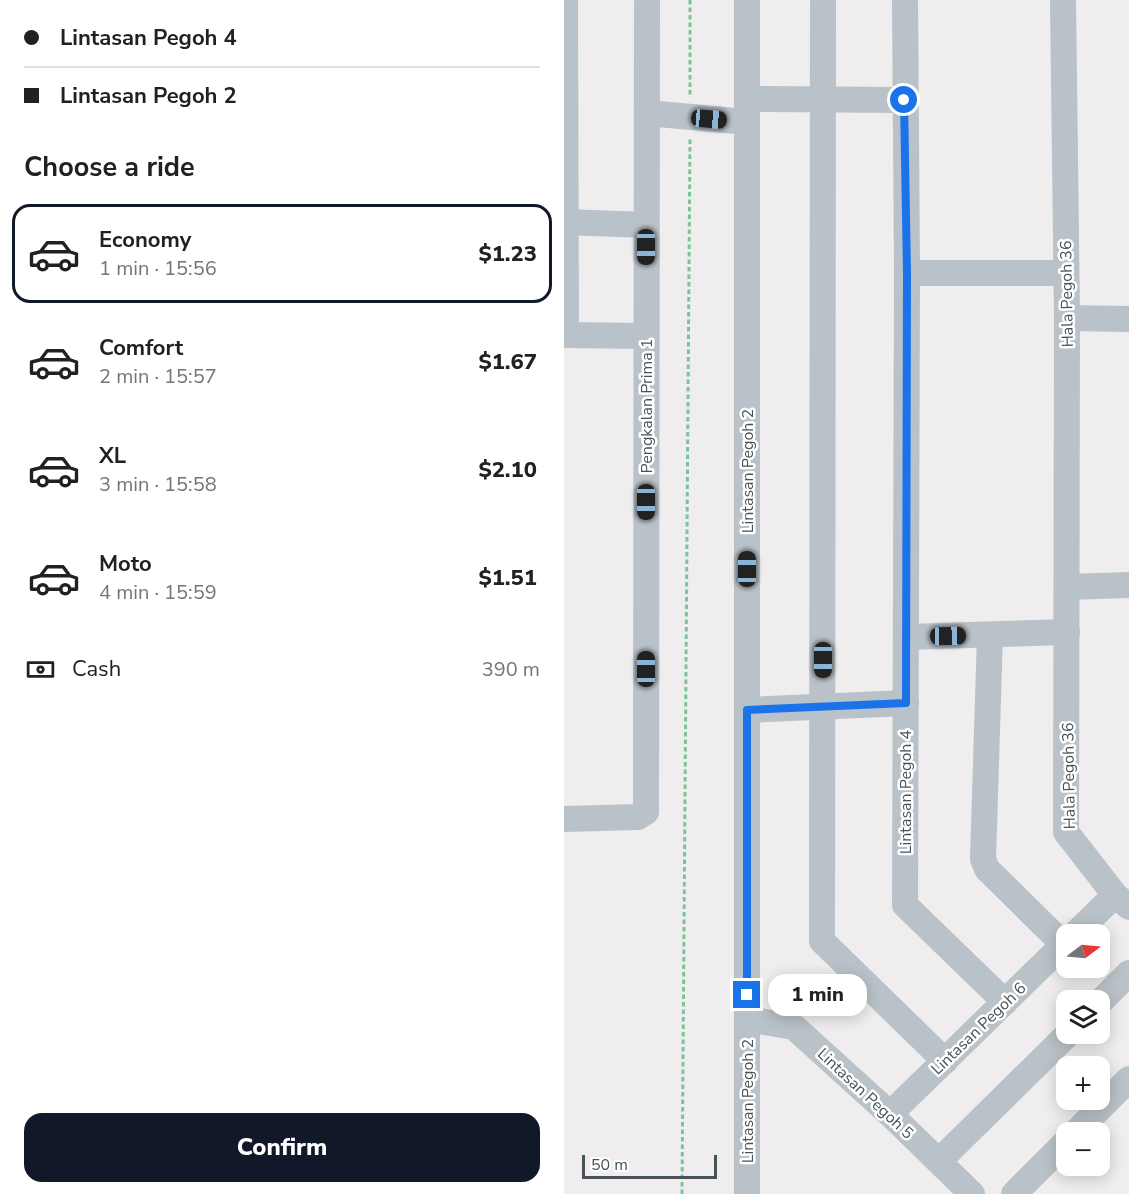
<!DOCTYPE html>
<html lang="en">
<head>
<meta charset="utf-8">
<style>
  :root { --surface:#fff; --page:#f6f6f6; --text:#202124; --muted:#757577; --line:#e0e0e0; --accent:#111827 }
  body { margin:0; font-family:"Nunito Sans",sans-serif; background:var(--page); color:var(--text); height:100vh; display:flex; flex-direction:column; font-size:22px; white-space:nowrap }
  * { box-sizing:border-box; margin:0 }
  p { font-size:20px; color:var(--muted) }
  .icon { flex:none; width:33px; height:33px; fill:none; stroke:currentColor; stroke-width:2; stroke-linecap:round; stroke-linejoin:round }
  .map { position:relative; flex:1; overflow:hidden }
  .drawer { display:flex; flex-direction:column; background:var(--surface); width:564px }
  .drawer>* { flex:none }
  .hud { display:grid; align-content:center; height:132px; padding:0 24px; background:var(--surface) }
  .needle { width:39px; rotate:74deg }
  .fabs { position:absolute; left:492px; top:924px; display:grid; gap:12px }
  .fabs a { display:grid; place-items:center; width:54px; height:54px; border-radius:12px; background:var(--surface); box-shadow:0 3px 15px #0003; font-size:30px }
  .scale { position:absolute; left:18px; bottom:15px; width:135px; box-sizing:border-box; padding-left:6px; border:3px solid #475158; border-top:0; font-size:16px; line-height:21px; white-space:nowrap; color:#475158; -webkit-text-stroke:4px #fff; paint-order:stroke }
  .end { position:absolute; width:27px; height:27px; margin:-14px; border:8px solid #1a73e8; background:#fff; box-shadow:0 0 0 3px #fff }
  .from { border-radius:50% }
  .bubble { position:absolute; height:42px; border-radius:18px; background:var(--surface); box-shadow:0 3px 15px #0003; font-size:20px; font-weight:800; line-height:42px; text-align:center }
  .car { position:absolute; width:18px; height:36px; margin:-18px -9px; border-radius:8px; box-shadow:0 0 4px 2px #0007; background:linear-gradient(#222 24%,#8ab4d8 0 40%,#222 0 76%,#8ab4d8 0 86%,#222 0) }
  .hud b { display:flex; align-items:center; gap:21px; height:57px; font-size:22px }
  .hud b+b { border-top:2px solid var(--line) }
  .hud i { width:15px; height:15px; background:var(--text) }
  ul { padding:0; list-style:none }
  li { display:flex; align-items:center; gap:18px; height:99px; margin:0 12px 9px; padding:0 12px; border:3px solid transparent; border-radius:18px }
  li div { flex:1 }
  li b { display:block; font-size:22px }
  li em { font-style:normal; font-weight:800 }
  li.current { border-color:var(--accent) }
  li>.icon { width:54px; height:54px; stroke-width:1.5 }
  h2 { padding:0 24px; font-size:27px; line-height:72px }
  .pay { display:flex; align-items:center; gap:15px; height:66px; padding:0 24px; font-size:22px }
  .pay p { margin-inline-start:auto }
  .primary-button { display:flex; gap:12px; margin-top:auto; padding:12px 24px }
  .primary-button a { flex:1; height:69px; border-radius:18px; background:var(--accent); color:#fff; font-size:24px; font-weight:800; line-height:69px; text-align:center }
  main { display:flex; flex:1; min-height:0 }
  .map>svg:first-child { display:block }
</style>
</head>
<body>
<main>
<section class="drawer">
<div class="hud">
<b><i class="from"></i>Lintasan Pegoh 4</b>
<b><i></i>Lintasan Pegoh 2</b>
</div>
<h2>Choose a ride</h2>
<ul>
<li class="current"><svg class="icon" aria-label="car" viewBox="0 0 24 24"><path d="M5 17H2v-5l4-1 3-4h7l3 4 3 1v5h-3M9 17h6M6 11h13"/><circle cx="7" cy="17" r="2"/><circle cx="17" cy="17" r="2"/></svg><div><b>Economy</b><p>1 min · 15:56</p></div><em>$1.23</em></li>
<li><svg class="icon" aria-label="car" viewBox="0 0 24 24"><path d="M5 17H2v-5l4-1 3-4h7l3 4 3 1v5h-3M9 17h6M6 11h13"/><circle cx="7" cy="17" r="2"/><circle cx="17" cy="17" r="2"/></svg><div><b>Comfort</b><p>2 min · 15:57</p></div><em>$1.67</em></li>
<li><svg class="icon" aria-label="car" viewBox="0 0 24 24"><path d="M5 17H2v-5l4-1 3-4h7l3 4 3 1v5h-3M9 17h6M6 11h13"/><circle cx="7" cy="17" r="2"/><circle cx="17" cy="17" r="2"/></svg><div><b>XL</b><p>3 min · 15:58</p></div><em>$2.10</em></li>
<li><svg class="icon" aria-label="car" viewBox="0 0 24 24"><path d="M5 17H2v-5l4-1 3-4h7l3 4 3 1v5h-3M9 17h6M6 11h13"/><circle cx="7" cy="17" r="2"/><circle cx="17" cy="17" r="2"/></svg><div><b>Moto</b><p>4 min · 15:59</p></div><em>$1.51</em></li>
</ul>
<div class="pay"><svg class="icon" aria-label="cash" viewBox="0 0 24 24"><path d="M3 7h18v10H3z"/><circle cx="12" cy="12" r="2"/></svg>Cash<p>390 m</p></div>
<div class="primary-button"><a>Confirm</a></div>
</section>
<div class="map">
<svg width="565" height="1194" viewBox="0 0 565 1194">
  <rect width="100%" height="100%" fill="#efeded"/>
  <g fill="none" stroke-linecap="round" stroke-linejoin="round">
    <g stroke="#7bc398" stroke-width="3" stroke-dasharray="4.5 3" stroke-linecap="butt">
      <path d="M126,0V97"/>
      <path d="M118,1194L126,137"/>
    </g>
    <g stroke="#b9c2c8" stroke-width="26">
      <path d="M1,0L2,335"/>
      <path d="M183,0V1194"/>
      <path d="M259,0L258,941L381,1061"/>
      <path d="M341,0L343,273L341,905L441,1002"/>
      <path d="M499,0L503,318L502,832L551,895L565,907"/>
      <path d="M183,99L340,100"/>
      <path d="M83,113L183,122"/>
      <path d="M0,222L82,225"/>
      <path d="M343,273H501"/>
      <path d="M503,318L565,319"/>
      <path d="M0,335L82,336"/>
      <path d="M503,587L565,585"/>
      <path d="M426,635L419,859L423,869L500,945"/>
      <path d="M342,637L503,632"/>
      <path d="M183,710L342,703"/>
      <path d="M0,819L74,817L82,812L83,0"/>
      <path d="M511,934L551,895"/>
      <path d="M536,1002L565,973"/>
      <path d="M183,1019L230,1027L326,1114L408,1194"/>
      <path d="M326,1114L502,942"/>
      <path d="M512,1132L565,1079"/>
      <path d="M375,1161L504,1034"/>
      <path d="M450,1194L502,1142"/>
    </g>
  </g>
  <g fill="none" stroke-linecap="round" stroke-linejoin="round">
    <path stroke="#1a73e8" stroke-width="8" d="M183,995V710L342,703L343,273L340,100"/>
  </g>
  <g text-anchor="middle" stroke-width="5" stroke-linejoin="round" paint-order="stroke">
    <g font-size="16" fill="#475158" stroke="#fff">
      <text transform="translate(502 294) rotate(-91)" y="6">Hala Pegoh 36</text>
      <text transform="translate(82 406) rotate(-90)" y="6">Pengkalan Prima 1</text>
      <text transform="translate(183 471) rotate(-90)" y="6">Lintasan Pegoh 2</text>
      <text transform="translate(504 776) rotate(-91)" y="6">Hala Pegoh 36</text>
      <text transform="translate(341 792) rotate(-90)" y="6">Lintasan Pegoh 4</text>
      <text transform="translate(414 1028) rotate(-44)" y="6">Lintasan Pegoh 6</text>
      <text transform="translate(302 1093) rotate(43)" y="6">Lintasan Pegoh 5</text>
      <text transform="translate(183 1101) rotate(-90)" y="6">Lintasan Pegoh 2</text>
    </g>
  </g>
</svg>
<div class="fabs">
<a><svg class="needle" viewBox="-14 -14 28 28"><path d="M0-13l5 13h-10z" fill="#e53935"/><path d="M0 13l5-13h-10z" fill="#757577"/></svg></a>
<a><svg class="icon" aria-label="layers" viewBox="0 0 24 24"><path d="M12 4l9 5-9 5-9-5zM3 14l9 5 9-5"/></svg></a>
<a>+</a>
<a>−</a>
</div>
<div class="scale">50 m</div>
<i class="end from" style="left:340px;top:100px"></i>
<i class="end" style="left:183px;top:995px"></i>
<div class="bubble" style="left:204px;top:974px;width:99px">1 min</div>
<i class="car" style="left:145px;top:119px;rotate:95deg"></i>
<i class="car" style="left:82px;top:247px;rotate:180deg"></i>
<i class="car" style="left:82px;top:502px;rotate:180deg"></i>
<i class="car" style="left:183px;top:569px;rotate:0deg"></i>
<i class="car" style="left:384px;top:636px;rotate:89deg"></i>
<i class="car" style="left:259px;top:660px;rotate:180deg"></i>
<i class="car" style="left:82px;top:669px;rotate:0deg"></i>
</div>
</main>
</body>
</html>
